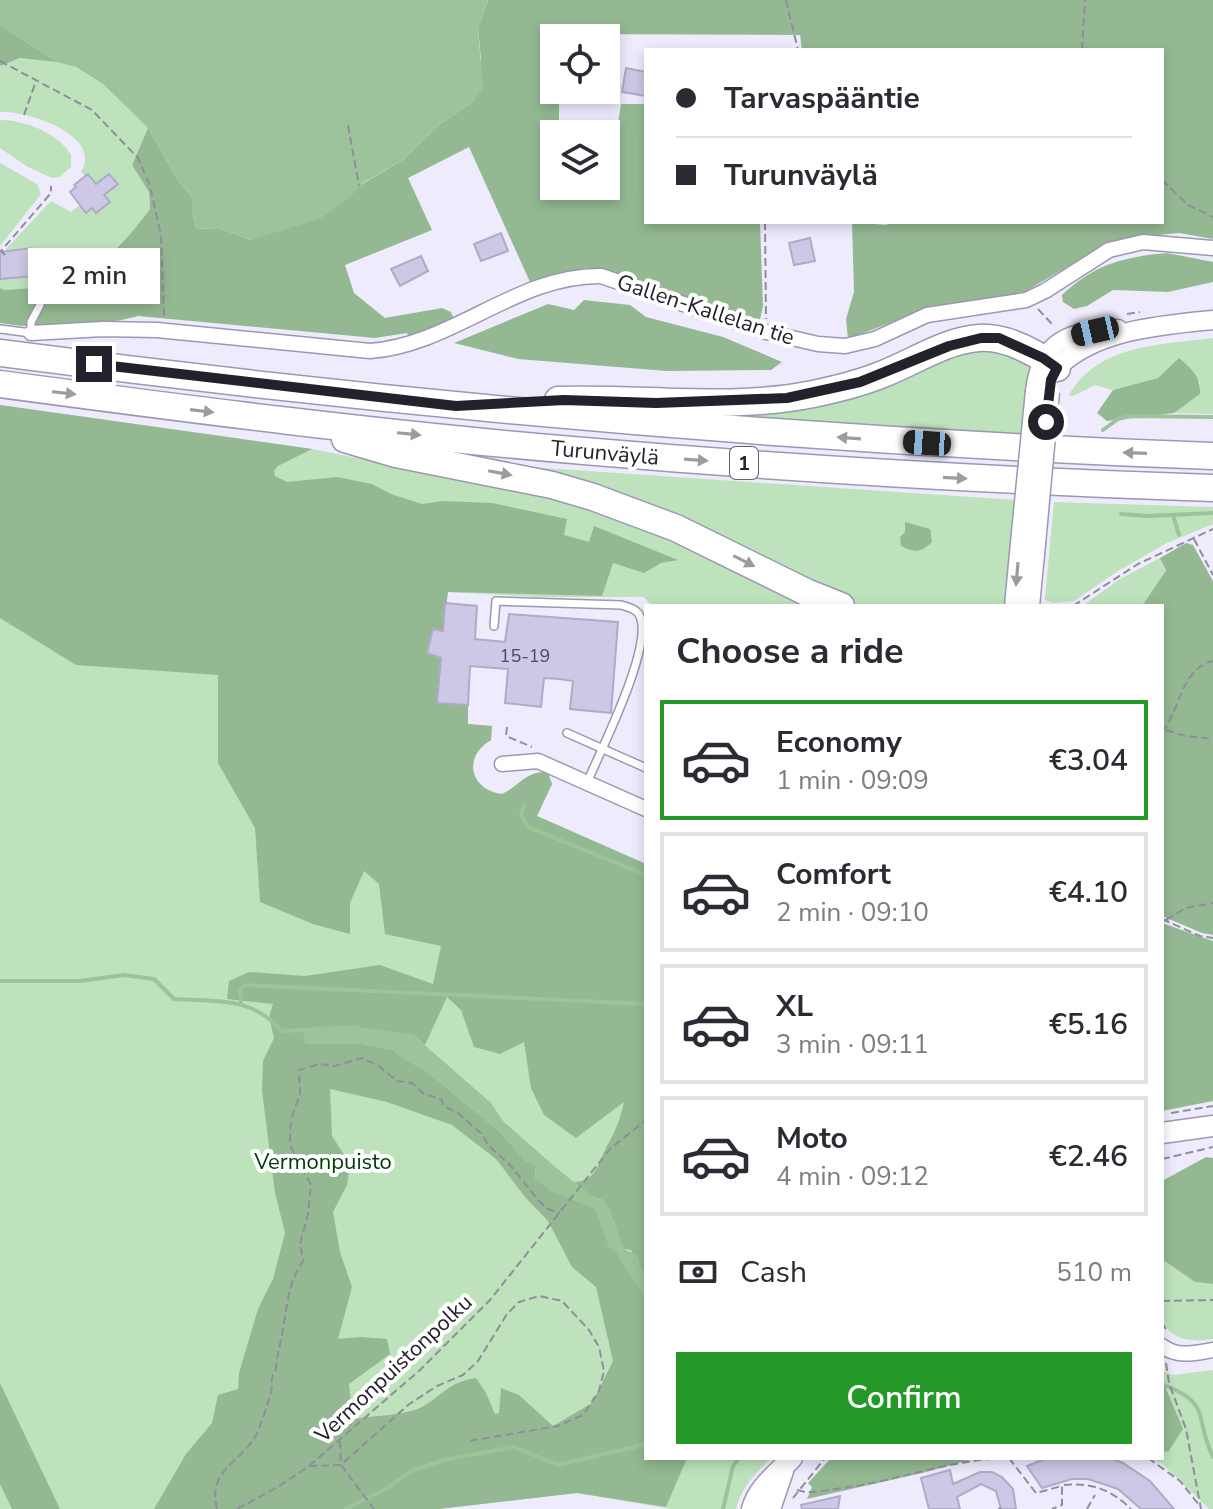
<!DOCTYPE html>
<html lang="en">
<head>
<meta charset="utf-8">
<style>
  :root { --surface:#fff; --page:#f7f7f7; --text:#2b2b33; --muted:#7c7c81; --line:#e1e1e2; --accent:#24992a }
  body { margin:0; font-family:"Nunito Sans",sans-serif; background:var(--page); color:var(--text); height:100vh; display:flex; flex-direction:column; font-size:30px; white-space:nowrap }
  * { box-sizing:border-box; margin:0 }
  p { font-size:26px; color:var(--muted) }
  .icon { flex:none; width:44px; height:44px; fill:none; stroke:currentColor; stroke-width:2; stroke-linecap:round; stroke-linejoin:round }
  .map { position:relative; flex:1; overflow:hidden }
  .details { position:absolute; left:644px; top:604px; width:520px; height:856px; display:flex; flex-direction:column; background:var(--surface); border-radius:0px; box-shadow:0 4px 12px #0003 }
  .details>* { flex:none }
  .hud { position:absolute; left:644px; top:48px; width:520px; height:176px; border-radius:0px; box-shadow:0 4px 12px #0003; display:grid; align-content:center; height:176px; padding:0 32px; background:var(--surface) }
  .buttons { position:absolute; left:540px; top:24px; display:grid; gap:16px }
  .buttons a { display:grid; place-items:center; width:80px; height:80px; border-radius:0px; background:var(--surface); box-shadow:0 4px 12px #0003; font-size:40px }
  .end { position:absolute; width:36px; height:36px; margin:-18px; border:10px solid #23212c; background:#fff; box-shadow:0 0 0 4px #fff }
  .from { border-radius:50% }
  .bubble { position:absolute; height:56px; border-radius:0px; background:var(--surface); box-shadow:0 4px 12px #0003; font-size:26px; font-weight:600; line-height:56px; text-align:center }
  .car { position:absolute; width:24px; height:48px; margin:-24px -12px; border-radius:10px; box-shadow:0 0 6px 2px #0007; background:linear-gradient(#222 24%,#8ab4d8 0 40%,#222 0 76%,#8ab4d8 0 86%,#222 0) }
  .hud b { display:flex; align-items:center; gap:28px; height:76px; font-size:30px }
  .hud b+b { border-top:2px solid var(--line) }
  .hud i { width:20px; height:20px; background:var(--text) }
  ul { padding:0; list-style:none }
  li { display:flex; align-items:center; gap:24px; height:120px; margin:0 16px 12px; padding:0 16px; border:4px solid var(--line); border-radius:0px }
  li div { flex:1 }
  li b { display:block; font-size:30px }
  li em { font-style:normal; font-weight:600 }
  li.on { border-color:var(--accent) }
  li>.icon { width:72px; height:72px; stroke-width:1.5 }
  h2 { padding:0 32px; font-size:36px; line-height:96px }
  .pay { display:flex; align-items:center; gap:20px; height:88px; padding:0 32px; font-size:30px }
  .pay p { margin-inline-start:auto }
  .button { display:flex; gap:16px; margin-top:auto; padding:16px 32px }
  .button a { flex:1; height:92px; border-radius:0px; background:var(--accent); color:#fff; font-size:32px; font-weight:600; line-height:92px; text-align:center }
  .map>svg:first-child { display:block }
</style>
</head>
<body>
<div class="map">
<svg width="1213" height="1509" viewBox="0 0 1213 1509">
  <rect width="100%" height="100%" fill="#eeebfd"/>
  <g fill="#bee2bb">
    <path d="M0,0L76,67L103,84L148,128L132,165L149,192L150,209C126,241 98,274 57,285C42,289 22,288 6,290L0,288V279L34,276L32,247L6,253V249L51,201L71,212L80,205L86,212L109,202L104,195L118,184L109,174L96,184L88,174L85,176L81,172C104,135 26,110 0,112V66L20,58L55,61L0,25Z"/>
    <path d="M0,120C25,120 58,133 71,155V167L59,177L52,178L28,167L0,148Z"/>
    <path d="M0,163L37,184L41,194L0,246Z"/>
    <path d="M1213,338V414L1174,413L1200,394V382L1158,378L1113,390L1095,385L1073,396L1069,395C1099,344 1160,345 1213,338Z"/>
    <path d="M994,347L1030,365L1020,437L936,433L703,412L962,349Z"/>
    <path d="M0,405L312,449L549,496L617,518L678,542L810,606H653L643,597H540L448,592L443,631L433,629L427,653L437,703L468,705V724L492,726L491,740C462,757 470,790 502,794C518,787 529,768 548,773L552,784L537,816L646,864V1458H771C756,1473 741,1488 736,1509H671L577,1493L439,1509H0Z"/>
    <path d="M515,466L1015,500L1007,606H861Z"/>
    <path d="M1054,502L1213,507V524L1167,543L1118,571L1074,601L1053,603L1045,600V597Z"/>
    <path d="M1160,558L1166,569L1142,606H1082L1120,579Z"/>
    <path d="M1162,1257L1163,1260L1195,1282L1213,1284V1339C1148,1349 1162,1302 1162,1257Z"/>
    <path d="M1213,1370V1509H1209L1161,1463L1150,1458H1162V1451L1168,1452L1169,1394L1162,1379V1371L1174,1375Z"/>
  </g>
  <g fill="#94b992" fill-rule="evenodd">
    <path d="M488,0H1213V239L1179,233L1128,238L1098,249L1026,291L993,299L931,307L848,339L846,319L854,292L852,222L886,225L892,222H1162V50H802L800,35L559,34V38H554V90H559V134H554V186H559V189L608,188L621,104H646V222H760L763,306L759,324L586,268L530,282L469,147L408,178L432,230L345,265L354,293L385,318L442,308L451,312L454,319L410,340L407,333L375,338L138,316C103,326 36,330 0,323V288L6,290C22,288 42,289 57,285C98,274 126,241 150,209L149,192L132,165L148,128L178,180L192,197V213L197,229L219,228L251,240L359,186L404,159L440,124L474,101L481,59L478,28Z"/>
    <path d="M0,25L57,62L20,58L0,66Z"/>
    <path d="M1167,253L1213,262V282L1168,292L1113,290L1087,306L1074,309L1063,302L1062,295C1095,264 1123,257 1167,253Z"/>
    <path d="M584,300L630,305L646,317L723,337L782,362L771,370L667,371L518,359L454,343L548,304L574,310Z"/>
    <path d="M1179,358C1192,369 1201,377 1200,394L1174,413L1107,421L1097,413L1113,390L1158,378Z"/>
    <path d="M0,405L312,449L278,466L274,471L275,476L287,482L337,477L372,484L391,494L422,504L443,501L492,503L567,519L564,535L589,542L594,526L678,560L661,563L644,573L613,563L602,596L448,592L443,631L433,629L427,653L441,658L437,703L468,705V724L492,726L491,740C462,757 470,790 502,794C518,787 529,768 548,773L552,784L537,816L646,864V1273L642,1272L631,1250L623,1249L610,1211L603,1200L591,1196L574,1182C597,1182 598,1162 607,1146C616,1130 620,1120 624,1102L576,1138L544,1115L531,1088L524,1042L500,1054L474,1047L461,1010L447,997L425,1045L412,1034L306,1044H363L393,1050L406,1060L422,1068L498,1130L526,1161L536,1166L535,1178L550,1190L596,1209L609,1246L620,1256L646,1296V1458H687L666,1507L577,1493L439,1509H154L186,1454L212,1423L218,1395L238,1389L239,1373L258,1309L273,1279L285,1233L275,1193L262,1091L263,1061L274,1038L269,1017L273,1004L227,999L229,981L249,972L305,976L380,965L433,984L441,946L385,934L379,884L364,871L350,903V934L313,924L260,902L255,828L218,763V675L76,665L0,618ZM330,1089L387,1102L452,1125L496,1159L525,1197L548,1221L572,1267L596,1287L613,1361L592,1403L553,1426L519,1395L501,1388L499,1413L495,1414L485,1391L476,1378C449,1382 443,1395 422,1407C407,1415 371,1416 353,1419L349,1384L390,1354L387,1339L360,1337L338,1339L352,1287L340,1252L333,1212L347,1185L350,1164L332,1136Z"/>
    <path d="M905,522L930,529L932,542C920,553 915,553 901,546L900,537L905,532Z"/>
    <path d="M1186,543L1193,545L1213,581V935L1202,933L1162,916V606H1142L1166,570L1160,558Z"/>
    <path d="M1162,923L1213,941V1101L1162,1111Z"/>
    <path d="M1206,1157L1213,1158V1284L1195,1282L1163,1260L1162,1257V1181Z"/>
    <path d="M1162,1379L1183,1429L1168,1452L1162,1451Z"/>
    <path d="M0,1383L60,1509H12L0,1484Z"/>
    <path d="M831,1458H977L922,1473L807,1499L812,1487L808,1483Z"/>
  </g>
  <g fill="#9dc39b">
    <path d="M0,0H488L478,28L483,88L474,101L440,124L404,159L363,183L348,199L321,218L251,240L219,228L197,229L192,213V197L178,180L148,128L103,84L76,67L57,62L0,25Z"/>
    <path d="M358,1027L412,1034L491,1103L503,1121L554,1166L591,1196L603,1200L610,1211L623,1249L638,1255L642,1271L646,1273V1296L620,1256L609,1247L596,1209L550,1191L535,1178L536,1166L526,1161L498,1130L422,1068L406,1060L393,1050L363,1044H306L303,1039L306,1030Z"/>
  </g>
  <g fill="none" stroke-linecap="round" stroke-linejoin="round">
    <g stroke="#9dc39b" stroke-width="4">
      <path d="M1103,430L1118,419L1130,416L1213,417"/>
      <path d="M1121,514L1148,516L1213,513"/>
      <path d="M1173,515L1179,535"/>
      <path d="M524,805L521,815L528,827L646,875"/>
      <path d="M0,981H80L124,975L154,979L174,999C218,1002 251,996 282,1031L359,1027"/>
      <path d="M241,1003L240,989L246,985L646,1004"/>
      <path d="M621,1258L646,1296"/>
      <path d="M1162,1384C1213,1404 1193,1415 1213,1457"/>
      <path d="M345,1509L386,1489L411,1471L448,1459L514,1447L558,1465L646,1444"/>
      <path d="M723,1509L733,1466L739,1458"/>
    </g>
  </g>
  <g fill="#ccc8e5" stroke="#afaac7" stroke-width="2">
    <path d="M626,68L646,72V96L622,92Z"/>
    <path d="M88,174L96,184L109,174L118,184L104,195L110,202L96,213L92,208L86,213L70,192L76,187L74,185Z"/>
    <path d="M501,233L508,251L481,261L474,244Z"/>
    <path d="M810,238L815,261L794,265L789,243Z"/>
    <path d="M32,248L34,276L0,279V252Z"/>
    <path d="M421,256L428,271L400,286L391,269Z"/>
    <path d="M445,603L477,606L475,639L505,642L509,614L618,622L611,713L570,709L573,681L559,679L544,678L541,707L505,703L508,669L470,666L468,705L437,703L441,658L427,653L433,629L443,631Z"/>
    <path d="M1047,1458H1109L1123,1463L1150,1481L1174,1509H1141L1118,1489L1088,1479H1072L1042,1488L1027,1466Z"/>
    <path d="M950,1470L953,1484L980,1472H992L1002,1477L1013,1489L1016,1509H1001L996,1491L981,1484L957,1497L960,1509H929L921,1478Z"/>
    <path d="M840,1496L838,1509H802L801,1505Z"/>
  </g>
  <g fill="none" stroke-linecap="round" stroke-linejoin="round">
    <defs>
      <g id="service">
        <path d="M0,329L31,333V322L40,305"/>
        <path d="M494,626L496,601L621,605C627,607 634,608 638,613C658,639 599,753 587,783"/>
        <path d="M567,733L646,768"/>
      </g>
      <g id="minor">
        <path d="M31,333L103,329L157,330L370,351C453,345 516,275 601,276L766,332L818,344L845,346L875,339L927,315L1026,300L1045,291L1109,250L1143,242L1213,248"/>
        <path d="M502,764L538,761L646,809"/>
        <path d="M1162,1346C1178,1358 1195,1353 1213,1350"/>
      </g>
      <g id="tertiary">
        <path d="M1057,368C1095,330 1161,325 1213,320"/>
        <path d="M1035,391C1041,340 1070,331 1118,329"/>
        <path d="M1014,606L1020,543"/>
      </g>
      <g id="secondary">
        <path d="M1029,606L1035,544"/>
        <path d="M1162,1133L1213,1126"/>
        <path d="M752,1509C758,1487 777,1474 792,1458"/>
        <path d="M770,1509L783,1471"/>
      </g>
      <g id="motorway">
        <path d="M0,353C403,406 807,441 1213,456"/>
        <path d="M0,384C194,410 389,435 584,451C793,469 1003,481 1213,488"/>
        <path d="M558,400C643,397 729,411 813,394C837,389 861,383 883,374C914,362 946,340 979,338C1006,336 1036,353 1057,368"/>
        <path d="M345,439L396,454L552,485L593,497L676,528L806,592L841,606"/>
      </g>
    </defs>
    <use href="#service" stroke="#9c97b3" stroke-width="10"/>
    <use href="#minor" stroke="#9c97b3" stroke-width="17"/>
    <use href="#tertiary" stroke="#9c97b3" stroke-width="21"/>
    <use href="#secondary" stroke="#9c97b3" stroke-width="23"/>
    <use href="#motorway" stroke="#9c97b3" stroke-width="29"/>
    <g stroke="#908d9c" stroke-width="2" stroke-dasharray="8 4" stroke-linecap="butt">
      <path d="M786,0L798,50"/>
      <path d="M1082,50L1085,0"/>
      <path d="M0,61L92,110L138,158L150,186L161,235L164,316"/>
      <path d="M24,115L36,81"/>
      <path d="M348,125L359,186"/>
      <path d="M1162,180L1188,205L1213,217"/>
      <path d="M765,222L766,319"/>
      <path d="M5,255L1,251L51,193V186"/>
      <path d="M1038,309L1053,325"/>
      <path d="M1127,314L1140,312"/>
      <path d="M1194,539L1213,575"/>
      <path d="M1048,605L1058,606"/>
      <path d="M1073,606L1138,564L1213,529"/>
      <path d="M507,727L506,736L532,747"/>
      <path d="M1166,730L1185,736L1213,739"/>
      <path d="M1162,732C1180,711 1181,668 1213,661"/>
      <path d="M1162,919L1200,936L1213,938"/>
      <path d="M1166,920L1186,908L1213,903"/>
      <path d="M1171,1113L1213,1106"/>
      <path d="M1162,1159L1213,1147"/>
      <path d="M1162,1301L1213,1300"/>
      <path d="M1162,1322L1167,1331"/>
      <path d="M1166,1363L1169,1383L1186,1429L1201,1509"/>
      <path d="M340,1441L341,1465L374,1509"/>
      <path d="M1009,1458L1036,1493L1062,1486V1505L1052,1509"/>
      <path d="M1148,1458L1180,1481L1200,1506"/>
      <path d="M309,1466L341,1465L408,1405L437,1386L463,1375L478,1361L507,1314L519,1302L539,1296L562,1301L589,1330L599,1347L604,1371L599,1391L583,1415L558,1426L469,1441"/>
      <path d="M1064,1485C1091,1482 1112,1490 1131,1509"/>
      <path d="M797,1490C809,1494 822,1491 834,1489C893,1483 949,1459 1008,1458"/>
      <path d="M793,1498L825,1458"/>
      <path d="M217,1509C207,1469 242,1462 256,1435C261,1425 268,1403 271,1393C273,1383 270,1377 276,1369C277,1353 282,1339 284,1323C288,1299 289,1282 303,1261L300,1244L308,1214L311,1185L291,1147L290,1137L291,1120L300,1094L299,1070L320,1064L335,1066L362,1058L379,1066L397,1081L412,1083L424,1094L441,1099L444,1106L458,1113L483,1135L488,1145L510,1165L539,1201L548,1209L560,1213"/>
      <path d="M237,1509L278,1487L309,1466L420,1370L490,1300L610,1149L646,1120"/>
      <path d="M998,1509L1001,1508"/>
      <path d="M1087,1509L1095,1495"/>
    </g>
    <use href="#service" stroke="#fff" stroke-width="7"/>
    <use href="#minor" stroke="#fff" stroke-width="14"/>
    <use href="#tertiary" stroke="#fff" stroke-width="18"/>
    <use href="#secondary" stroke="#fff" stroke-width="20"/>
    <use href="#motorway" stroke="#fff" stroke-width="26"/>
    <defs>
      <path id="tertiary-bridge" d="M1020,543L1035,391"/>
      <path id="secondary-bridge" d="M1035,544L1049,392"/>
    </defs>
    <use href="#tertiary-bridge" stroke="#9c97b3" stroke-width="21" stroke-linecap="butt"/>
    <use href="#secondary-bridge" stroke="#9c97b3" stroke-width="23" stroke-linecap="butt"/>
    <use href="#tertiary-bridge" stroke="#fff" stroke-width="18"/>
    <use href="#secondary-bridge" stroke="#fff" stroke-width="20"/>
  </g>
  <defs><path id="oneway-solid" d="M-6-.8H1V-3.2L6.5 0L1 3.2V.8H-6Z" transform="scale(2)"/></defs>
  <g fill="#9c9ba0">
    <use href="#oneway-solid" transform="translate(64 393) rotate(7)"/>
    <use href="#oneway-solid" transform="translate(202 411) rotate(7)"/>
    <use href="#oneway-solid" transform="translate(409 434) rotate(6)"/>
    <use href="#oneway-solid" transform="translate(849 438) rotate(-176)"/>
    <use href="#oneway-solid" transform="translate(1135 453) rotate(-178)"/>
    <use href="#oneway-solid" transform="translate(696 460) rotate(4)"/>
    <use href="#oneway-solid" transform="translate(500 473) rotate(11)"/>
    <use href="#oneway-solid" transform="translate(955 478) rotate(3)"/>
    <use href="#oneway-solid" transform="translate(744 561) rotate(27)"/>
    <use href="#oneway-solid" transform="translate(1017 574) rotate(95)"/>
  </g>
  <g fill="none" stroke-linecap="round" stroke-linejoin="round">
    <path stroke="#23212c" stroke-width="10" d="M94,364L456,406L564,400L656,403L787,398L860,382L949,346L981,338H999L1043,358L1057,368L1051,380L1046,422"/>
  </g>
  <g text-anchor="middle" stroke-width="8" stroke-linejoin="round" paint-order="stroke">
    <g font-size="18" fill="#4d4b5a">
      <text x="525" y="662">15-19</text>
    </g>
    <rect fill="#fff" stroke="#65646b" stroke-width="2" x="730" y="447" width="28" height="32" rx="6"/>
    <g font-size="20" font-weight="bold" fill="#23212c">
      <text x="744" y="470">1</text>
    </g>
    <g font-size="22" fill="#23212c" stroke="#fff">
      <text transform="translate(706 309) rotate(18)" y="8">Gallen-Kallelan tie</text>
      <text transform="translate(605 452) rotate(5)" y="8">Turunväylä</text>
      <text transform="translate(393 1368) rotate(-43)" y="8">Vermonpuistonpolku</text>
    </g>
    <g font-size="22" fill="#023b06" stroke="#fff">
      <text x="323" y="1169">Vermonpuisto</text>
    </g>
  </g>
</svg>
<div class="buttons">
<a><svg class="icon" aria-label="locate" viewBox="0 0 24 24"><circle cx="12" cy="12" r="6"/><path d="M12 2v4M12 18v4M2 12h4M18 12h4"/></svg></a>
<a><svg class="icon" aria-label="layers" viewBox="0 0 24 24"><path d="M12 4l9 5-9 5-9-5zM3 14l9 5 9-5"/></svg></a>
</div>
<i class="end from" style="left:1046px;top:422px"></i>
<i class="end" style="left:94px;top:364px"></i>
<div class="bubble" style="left:28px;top:248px;width:132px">2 min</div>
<i class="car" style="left:1095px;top:331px;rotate:257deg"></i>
<i class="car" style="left:927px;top:443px;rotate:274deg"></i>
<div class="hud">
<b><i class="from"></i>Tarvaspääntie</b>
<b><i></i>Turunväylä</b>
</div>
<section class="details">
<h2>Choose a ride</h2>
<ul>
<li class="on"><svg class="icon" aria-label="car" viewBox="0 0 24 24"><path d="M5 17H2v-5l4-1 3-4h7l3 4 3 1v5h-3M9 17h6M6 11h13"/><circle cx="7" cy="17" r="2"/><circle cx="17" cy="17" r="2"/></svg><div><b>Economy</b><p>1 min · 09:09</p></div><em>€3.04</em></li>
<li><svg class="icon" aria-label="car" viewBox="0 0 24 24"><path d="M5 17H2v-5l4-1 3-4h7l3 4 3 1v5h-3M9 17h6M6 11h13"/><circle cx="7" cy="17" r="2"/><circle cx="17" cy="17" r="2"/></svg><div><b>Comfort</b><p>2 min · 09:10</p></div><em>€4.10</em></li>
<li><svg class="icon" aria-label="car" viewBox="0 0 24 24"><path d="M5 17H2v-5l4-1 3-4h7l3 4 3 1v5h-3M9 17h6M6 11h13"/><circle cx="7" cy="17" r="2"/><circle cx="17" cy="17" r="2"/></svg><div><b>XL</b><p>3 min · 09:11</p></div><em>€5.16</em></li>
<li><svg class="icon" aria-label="car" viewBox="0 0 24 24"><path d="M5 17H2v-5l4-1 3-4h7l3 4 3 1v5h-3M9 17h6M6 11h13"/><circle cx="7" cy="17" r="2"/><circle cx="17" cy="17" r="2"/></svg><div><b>Moto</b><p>4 min · 09:12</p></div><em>€2.46</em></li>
</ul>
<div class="pay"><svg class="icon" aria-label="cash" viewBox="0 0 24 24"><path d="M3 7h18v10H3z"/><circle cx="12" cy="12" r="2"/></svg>Cash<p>510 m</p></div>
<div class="button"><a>Confirm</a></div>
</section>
</div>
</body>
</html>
